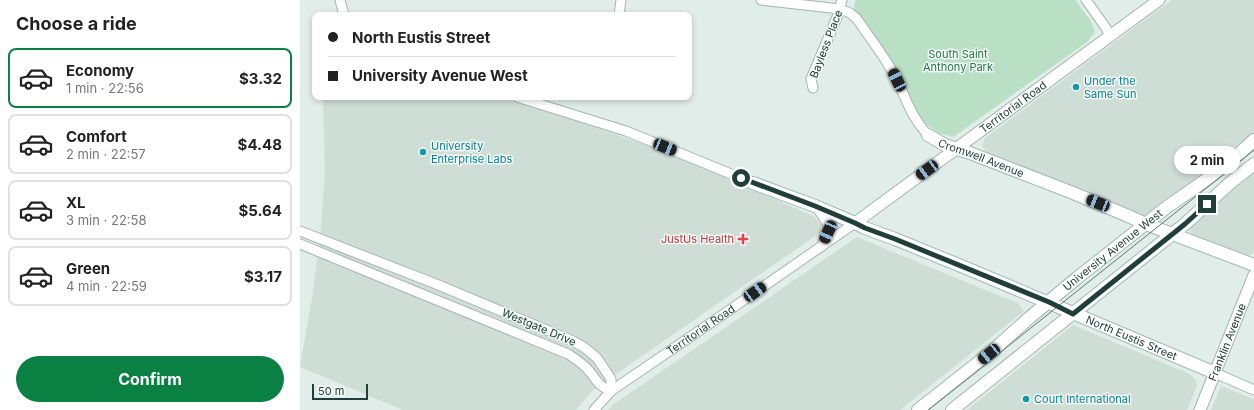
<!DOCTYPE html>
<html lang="en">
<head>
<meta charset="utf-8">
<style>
  :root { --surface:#fff; --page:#f6f6f6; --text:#222; --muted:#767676; --line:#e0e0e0; --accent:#0b8043 }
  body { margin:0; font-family:Inter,sans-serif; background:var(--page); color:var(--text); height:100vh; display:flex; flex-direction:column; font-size:15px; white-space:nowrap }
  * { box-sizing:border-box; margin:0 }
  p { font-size:13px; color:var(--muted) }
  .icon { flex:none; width:22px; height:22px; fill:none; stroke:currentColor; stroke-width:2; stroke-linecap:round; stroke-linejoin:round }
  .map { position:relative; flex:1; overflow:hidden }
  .panel { display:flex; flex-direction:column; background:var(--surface); width:300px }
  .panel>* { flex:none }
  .top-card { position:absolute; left:12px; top:12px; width:380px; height:88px; border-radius:8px; box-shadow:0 2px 6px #0003; display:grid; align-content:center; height:88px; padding:0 16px; background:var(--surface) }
  .scale { position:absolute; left:12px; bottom:10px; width:56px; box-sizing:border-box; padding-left:4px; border:2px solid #203f38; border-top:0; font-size:11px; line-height:14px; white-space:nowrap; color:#203f38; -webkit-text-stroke:3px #f2f9f6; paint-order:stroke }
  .end { position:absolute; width:18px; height:18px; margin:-9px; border:5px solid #203f38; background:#fff; box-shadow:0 0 0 2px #fff }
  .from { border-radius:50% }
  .bubble { position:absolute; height:28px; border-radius:14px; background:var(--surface); box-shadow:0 2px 6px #0003; font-size:13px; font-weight:700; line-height:28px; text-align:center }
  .car { position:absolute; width:12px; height:24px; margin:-12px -6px; border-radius:5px; box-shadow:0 0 3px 1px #0007; background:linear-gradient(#222 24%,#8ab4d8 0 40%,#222 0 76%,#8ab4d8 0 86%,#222 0) }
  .top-card b { display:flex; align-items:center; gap:14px; height:38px; font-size:15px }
  .top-card b+b { border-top:1px solid var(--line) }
  .top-card i { width:10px; height:10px; background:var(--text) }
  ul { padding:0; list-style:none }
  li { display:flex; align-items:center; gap:12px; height:60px; margin:0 8px 6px; padding:0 8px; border:2px solid var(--line); border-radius:8px }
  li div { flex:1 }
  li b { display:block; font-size:15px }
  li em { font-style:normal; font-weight:700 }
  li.active { border-color:var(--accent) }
  li>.icon { width:36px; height:36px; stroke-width:1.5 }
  h2 { padding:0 16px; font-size:18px; line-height:48px }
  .button { display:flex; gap:8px; margin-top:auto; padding:8px 16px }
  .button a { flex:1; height:46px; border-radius:24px; background:var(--accent); color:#fff; font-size:16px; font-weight:700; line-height:46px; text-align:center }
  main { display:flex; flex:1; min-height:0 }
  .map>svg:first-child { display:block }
</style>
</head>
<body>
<main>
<section class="panel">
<h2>Choose a ride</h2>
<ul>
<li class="active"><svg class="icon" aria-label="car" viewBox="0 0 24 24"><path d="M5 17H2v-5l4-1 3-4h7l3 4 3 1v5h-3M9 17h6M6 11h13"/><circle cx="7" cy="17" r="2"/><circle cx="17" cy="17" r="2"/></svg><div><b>Economy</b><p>1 min · 22:56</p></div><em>$3.32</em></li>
<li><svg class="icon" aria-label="car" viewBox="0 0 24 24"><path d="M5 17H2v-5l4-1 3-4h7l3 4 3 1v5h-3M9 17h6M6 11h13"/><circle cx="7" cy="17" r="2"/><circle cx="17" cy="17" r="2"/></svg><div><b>Comfort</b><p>2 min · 22:57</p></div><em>$4.48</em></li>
<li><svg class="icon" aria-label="car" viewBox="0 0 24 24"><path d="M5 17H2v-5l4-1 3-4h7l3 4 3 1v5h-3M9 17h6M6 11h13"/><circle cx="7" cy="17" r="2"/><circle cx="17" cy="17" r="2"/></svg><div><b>XL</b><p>3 min · 22:58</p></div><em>$5.64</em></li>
<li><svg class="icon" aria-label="car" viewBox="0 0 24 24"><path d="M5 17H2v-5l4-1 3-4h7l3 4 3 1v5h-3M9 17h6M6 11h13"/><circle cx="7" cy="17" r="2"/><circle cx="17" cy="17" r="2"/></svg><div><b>Green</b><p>4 min · 22:59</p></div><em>$3.17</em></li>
</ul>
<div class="button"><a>Confirm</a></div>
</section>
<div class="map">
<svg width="954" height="410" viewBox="0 0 954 410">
  <rect width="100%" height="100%" fill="#e1ede8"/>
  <g fill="#cfddd7">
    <path d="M872,0H954V132L850,215L847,216L840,214L687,155L682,145L685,138Z"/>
    <path d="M23,97H198L278,121L379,157L515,217L521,224V232L293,390L276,410H103L0,367L13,292L21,228L25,170Z"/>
    <path d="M954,173V250L953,253L950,255H947L892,234L890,232L889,228L891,224Z"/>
    <path d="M557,237L719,304L724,311L600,410H308L314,404Z"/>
    <path d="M773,325L890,374L895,379L897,386L887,410H667Z"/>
    <path d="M921,386L954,399V410H911Z"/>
  </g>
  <path fill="#b9dfc5" d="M556,0H775L791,21L795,32L787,42L653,137L639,133L624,122L614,107L593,64L555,13L554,5Z"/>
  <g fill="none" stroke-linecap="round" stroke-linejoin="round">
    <defs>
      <g id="minor">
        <path d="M40,0L44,15"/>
        <path d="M461,0L540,9L550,13L557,19C569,37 583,54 593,73C606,96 609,115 628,135"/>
        <path d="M786,0L806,28L810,36"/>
        <path d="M319,15L321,0"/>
        <path d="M513,88L511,79L537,17L542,0"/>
        <path d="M217,97L326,131L453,183"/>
        <path d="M516,207C530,225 532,226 521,247"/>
        <path d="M0,231L136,284L273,341L285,348L297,358L311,379V391"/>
        <path d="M0,244L268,354C276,359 284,364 290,372C299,383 297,385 311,391"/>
        <path d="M915,373L954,390"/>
        <path id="s1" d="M294,410L311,391L431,309L555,223"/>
      </g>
      <g id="tertiary">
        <path id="s2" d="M555,223L859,0"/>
        <path id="s3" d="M900,410L954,275"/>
      </g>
      <g id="secondary">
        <path id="s4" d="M628,135L645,145L670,153L773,193L826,215L846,224L954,265"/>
        <path id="s5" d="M453,183L515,206L555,223L565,228L595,239L671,270L915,373"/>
        <path id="s6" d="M618,410L689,354L729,318L777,278L867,207L910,177L940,153L954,140"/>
        <path d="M652,410L885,224L930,183L954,164"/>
      </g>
    </defs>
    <use href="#minor" stroke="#a3b5b0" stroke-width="11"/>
    <use href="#tertiary" stroke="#a3b5b0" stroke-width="13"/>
    <use href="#secondary" stroke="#9fb9b1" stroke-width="14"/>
    <use href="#minor" stroke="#fff" stroke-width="9"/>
    <use href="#tertiary" stroke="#fff" stroke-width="11"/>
    <use href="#secondary" stroke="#fff" stroke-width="12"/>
    <path stroke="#5b7a73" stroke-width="1" d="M628,410L954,150"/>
  </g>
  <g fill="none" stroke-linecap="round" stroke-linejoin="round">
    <path stroke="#203f38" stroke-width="5" d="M441,178L515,206L555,223L565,228L595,239L749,302L773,314L885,224L907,204"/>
  </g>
  <g fill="#0f9aa8" stroke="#f2f9f6" stroke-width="1.5">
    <circle cx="776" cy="87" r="4"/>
    <circle cx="123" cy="152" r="4"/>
    <circle cx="726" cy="399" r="4"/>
  </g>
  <path fill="#e0444e" stroke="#f2f9f6" stroke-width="1.5" d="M441 233h4v4h4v4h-4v4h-4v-4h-4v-4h4z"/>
  <g text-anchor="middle" stroke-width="3" stroke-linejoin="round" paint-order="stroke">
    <g font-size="11" fill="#203f38" stroke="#f2f9f6">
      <text transform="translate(526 44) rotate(-69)" y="4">Bayless Place</text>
      <text dy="4" stroke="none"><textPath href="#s2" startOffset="196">Territorial Road</textPath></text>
      <text dy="4" stroke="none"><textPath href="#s4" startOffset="58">Cromwell Avenue</textPath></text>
      <text dy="4" stroke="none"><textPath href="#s6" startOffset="252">University Avenue West</textPath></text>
      <text transform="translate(239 327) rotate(23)" y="4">Westgate Drive</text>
      <text dy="4" stroke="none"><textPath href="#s1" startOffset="134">Territorial Road</textPath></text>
      <text dy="4" stroke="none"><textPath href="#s5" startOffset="409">North Eustis Street</textPath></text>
      <text dy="4" stroke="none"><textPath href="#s3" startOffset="73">Franklin Avenue</textPath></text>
    </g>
    <g font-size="11" fill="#28784b" stroke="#f2f9f6">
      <text x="658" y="58">South Saint<tspan x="658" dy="13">Anthony Park</tspan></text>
    </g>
    <g font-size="11" fill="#0d838f" stroke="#f2f9f6" text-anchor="start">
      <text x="784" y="85">Under the<tspan x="784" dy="13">Same Sun</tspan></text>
      <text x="131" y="150">University<tspan x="131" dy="13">Enterprise Labs</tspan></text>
      <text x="734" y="403">Court International</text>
    </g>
    <g font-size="11" fill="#be3a42" stroke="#f2f9f6" text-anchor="end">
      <text x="434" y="243">JustUs Health</text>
    </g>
  </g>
</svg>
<div class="scale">50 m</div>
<i class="end from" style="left:441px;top:178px"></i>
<i class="end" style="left:907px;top:204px"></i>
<div class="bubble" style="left:874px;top:146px;width:66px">2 min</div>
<i class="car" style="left:597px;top:80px;rotate:334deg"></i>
<i class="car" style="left:365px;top:147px;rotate:112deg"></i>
<i class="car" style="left:627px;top:170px;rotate:234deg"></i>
<i class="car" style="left:798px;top:203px;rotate:292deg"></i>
<i class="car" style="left:528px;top:232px;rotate:204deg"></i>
<i class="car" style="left:455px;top:292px;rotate:55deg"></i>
<i class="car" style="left:689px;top:354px;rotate:231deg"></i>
<div class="top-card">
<b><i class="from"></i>North Eustis Street</b>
<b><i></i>University Avenue West</b>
</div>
</div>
</main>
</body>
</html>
